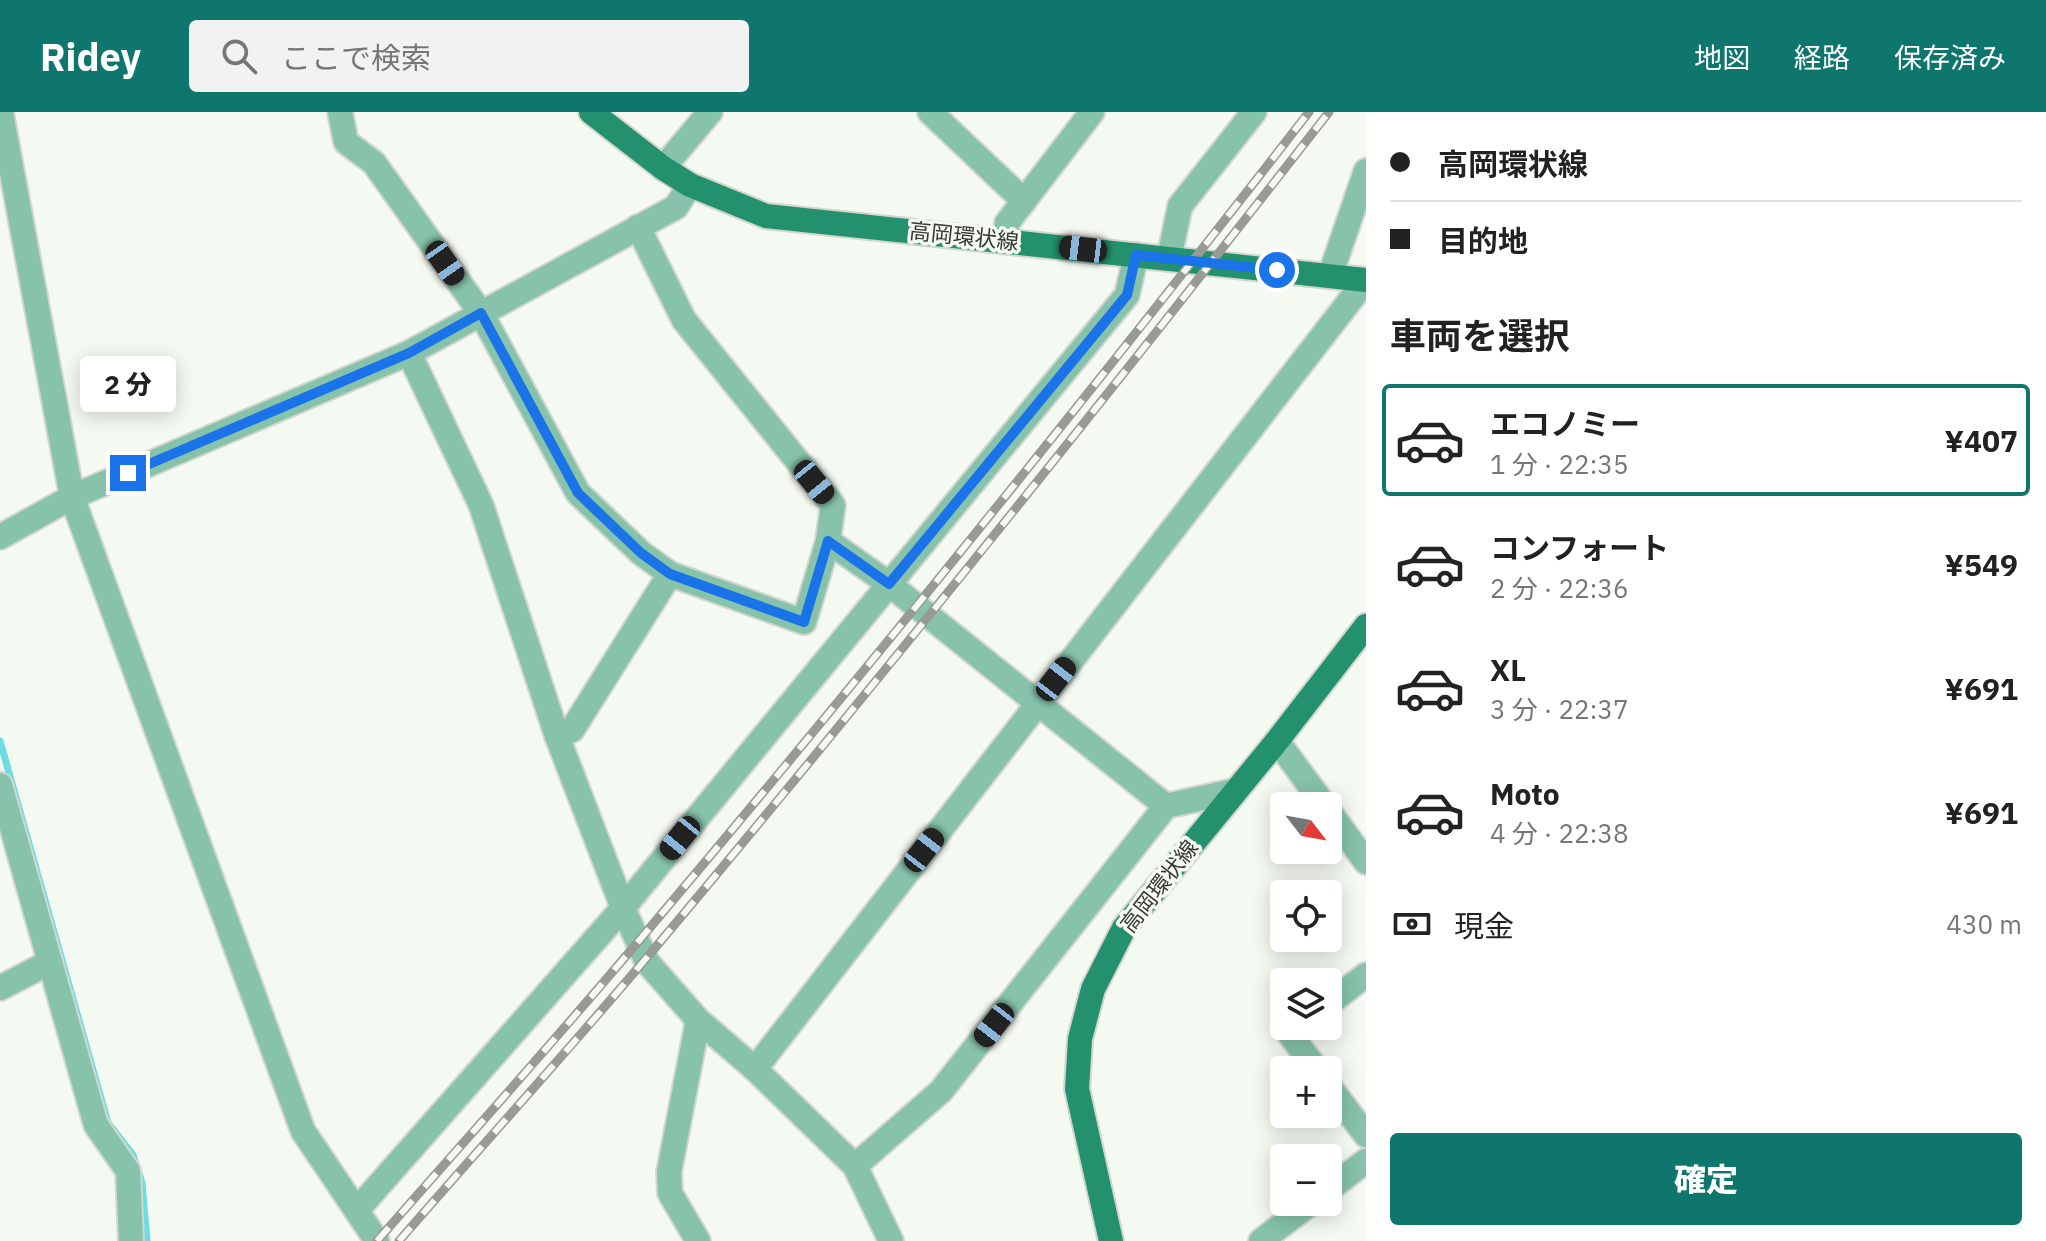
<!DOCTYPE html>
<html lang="ja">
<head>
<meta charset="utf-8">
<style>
  :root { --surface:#fff; --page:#f2f2f2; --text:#222; --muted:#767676; --line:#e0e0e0; --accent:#0f766e }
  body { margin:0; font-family:"IBM Plex Sans","Noto Sans JP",sans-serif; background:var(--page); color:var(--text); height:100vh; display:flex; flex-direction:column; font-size:30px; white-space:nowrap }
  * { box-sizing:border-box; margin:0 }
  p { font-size:26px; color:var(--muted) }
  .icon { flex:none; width:44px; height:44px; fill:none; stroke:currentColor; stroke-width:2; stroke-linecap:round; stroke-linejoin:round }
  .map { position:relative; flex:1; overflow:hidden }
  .drawer { display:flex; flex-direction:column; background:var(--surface); width:680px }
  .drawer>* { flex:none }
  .guide { display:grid; align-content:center; height:176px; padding:0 24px; background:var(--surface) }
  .needle { width:52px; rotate:121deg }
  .tools { position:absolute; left:1270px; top:680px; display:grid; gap:16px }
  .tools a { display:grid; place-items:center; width:72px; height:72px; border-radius:8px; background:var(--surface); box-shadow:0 4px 20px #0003; font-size:40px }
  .end { position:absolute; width:36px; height:36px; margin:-18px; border:10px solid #1a73e8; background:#fff; box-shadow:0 0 0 4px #fff }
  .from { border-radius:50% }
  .bubble { position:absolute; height:56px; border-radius:8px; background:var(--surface); box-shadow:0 4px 20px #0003; font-size:26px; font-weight:800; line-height:56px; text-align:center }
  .car { position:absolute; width:24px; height:48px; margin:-24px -12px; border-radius:10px; box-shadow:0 0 6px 2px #0007; background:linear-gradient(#222 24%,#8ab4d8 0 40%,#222 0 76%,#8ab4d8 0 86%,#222 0) }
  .guide b { display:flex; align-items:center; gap:28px; height:76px; font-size:30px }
  .guide b+b { border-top:2px solid var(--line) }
  .guide i { width:20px; height:20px; background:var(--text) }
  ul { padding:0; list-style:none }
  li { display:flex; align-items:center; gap:24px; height:112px; margin:0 16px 12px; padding:0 8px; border:4px solid transparent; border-radius:8px }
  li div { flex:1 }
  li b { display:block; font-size:30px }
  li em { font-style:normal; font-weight:800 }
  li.active { border-color:var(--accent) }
  li>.icon { width:72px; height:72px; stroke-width:1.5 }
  h2 { padding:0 24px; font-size:36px; line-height:96px }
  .pay { display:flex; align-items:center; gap:20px; height:88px; padding:0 24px; font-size:30px }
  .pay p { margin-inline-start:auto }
  .primary-button { display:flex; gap:16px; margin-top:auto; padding:16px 24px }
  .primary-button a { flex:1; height:92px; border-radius:8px; background:var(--accent); color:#fff; font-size:32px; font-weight:800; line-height:92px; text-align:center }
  header { display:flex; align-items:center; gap:48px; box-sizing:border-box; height:112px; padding:0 40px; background:var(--accent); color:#fff }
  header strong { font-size:38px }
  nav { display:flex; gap:44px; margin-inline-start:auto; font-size:28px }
  .search { width:560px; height:72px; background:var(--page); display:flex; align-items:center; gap:20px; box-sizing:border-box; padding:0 28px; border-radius:8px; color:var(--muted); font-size:30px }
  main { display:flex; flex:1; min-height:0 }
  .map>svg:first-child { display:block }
</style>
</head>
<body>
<header>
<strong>Ridey</strong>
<div class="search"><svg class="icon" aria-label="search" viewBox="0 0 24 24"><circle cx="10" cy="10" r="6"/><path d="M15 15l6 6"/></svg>ここで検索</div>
<nav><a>地図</a><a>経路</a><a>保存済み</a></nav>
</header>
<main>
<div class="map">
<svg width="1366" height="1129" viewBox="0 0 1366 1129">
  <rect width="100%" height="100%" fill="#f4f9f1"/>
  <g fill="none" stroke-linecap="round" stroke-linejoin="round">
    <path stroke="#6ddde4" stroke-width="7" d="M0,629L108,1011L133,1043L142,1071L147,1129"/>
    <defs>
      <g id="minor">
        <path d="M340,0L346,30L374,51L481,201L578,381L641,441L670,462"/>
        <path d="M930,0L1024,89"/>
        <path d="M1,1L72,385L303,1019L377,1129"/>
        <path d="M663,56L710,0"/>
        <path d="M638,115L684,208L833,393L828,429"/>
        <path d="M1005,128L1007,111L1092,0"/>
        <path d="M1169,147L1180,94L1254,0"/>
        <path d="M1330,164L1366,59"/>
        <path d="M409,241L481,393L557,624L623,796L647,850L698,908L755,957L855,1054L891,1129"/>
        <path d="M0,425L72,385L409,241L676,95L690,73"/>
        <path d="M557,624L572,618L670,462L804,510L828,429L889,472L1166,694"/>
        <path d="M1277,629L1325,694"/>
        <path d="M0,673L96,1013L128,1059L131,1129"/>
        <path d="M1328,698L1366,750"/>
        <path d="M0,876L50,850"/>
        <path d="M1328,892L1366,863"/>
        <path d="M1299,914L1289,921L1317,958"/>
        <path d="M755,957L1366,168"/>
        <path d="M1328,973L1366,1023"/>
        <path d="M855,1054L941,979L1166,694L1234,679"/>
        <path d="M1328,1078L1366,1049"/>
        <path d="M357,1098L623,796L1127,183L1136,143"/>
        <path d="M698,1129L670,1081L669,1060L698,908"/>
        <path d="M1261,1129L1312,1090"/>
      </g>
      <g id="primary">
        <path d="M591,0L663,56L690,73L766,104L1366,168"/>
        <path d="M1111,1129L1077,977L1080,927L1093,877L1124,816L1277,629L1366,514"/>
      </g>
    </defs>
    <use href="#minor" stroke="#d2d6cf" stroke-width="28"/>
    <use href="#primary" stroke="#d2d6cf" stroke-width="28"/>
    <use href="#minor" stroke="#86c3aa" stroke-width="24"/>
    <use href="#primary" stroke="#23916d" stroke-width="24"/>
    <defs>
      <g id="rail">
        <path d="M377,1129C467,1026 559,924 648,818C874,550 1094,277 1309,0"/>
        <path d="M399,1129C486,1029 575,931 660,830C888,558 1111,280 1329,0"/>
      </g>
    </defs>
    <use href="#rail" stroke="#989b95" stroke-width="9"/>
    <use href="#rail" stroke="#f4f9f1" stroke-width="6" stroke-dasharray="18" stroke-linecap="butt"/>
  </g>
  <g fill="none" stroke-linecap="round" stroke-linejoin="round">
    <path stroke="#1a73e8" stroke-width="10" d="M128,361L409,241L481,201L578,381L641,441L670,462L804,510L828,429L889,472L1127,183L1136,143L1277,158"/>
  </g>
  <g text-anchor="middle" stroke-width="7" stroke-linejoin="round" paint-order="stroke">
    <g font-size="22" fill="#373835" stroke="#f4f9f1">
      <text transform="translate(964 124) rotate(6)" y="8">高岡環状線</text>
      <text transform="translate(1159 774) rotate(-52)" y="8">高岡環状線</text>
    </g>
  </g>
</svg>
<div class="tools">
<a><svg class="needle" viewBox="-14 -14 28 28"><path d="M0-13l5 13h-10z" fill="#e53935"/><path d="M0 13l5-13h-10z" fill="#767676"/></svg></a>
<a><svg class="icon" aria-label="locate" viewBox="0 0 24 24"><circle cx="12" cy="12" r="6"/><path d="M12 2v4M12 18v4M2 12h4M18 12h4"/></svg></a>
<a><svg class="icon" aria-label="layers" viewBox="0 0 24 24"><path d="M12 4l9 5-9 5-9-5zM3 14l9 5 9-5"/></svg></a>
<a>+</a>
<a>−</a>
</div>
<i class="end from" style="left:1277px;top:158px"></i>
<i class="end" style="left:128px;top:361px"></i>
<div class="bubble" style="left:80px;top:244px;width:96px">2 分</div>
<i class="car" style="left:1083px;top:137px;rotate:277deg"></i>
<i class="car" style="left:445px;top:151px;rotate:145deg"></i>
<i class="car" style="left:814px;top:370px;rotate:141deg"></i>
<i class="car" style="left:1056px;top:567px;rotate:38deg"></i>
<i class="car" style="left:680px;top:726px;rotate:219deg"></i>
<i class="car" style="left:924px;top:738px;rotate:38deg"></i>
<i class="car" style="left:994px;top:913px;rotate:218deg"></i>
</div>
<section class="drawer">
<div class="guide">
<b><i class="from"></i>高岡環状線</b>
<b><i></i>目的地</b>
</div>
<h2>車両を選択</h2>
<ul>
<li class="active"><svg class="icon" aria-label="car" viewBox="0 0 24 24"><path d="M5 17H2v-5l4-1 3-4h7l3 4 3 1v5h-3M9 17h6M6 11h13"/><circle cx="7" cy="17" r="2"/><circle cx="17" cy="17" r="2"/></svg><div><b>エコノミー</b><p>1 分 · 22:35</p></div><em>¥407</em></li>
<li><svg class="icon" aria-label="car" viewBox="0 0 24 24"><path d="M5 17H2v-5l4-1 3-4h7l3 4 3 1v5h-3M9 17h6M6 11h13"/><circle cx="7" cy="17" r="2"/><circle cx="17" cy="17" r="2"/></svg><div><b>コンフォート</b><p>2 分 · 22:36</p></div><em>¥549</em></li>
<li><svg class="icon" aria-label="car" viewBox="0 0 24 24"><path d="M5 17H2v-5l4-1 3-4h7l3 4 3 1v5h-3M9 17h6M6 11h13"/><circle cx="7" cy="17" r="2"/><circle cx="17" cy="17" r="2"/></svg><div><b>XL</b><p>3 分 · 22:37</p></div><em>¥691</em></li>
<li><svg class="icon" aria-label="car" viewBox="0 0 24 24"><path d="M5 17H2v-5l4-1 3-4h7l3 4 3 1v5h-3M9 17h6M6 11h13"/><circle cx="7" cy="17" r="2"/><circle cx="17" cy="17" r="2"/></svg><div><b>Moto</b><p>4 分 · 22:38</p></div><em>¥691</em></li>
</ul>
<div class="pay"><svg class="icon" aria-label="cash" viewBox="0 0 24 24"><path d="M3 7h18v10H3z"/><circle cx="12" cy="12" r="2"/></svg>現金<p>430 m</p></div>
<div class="primary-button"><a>確定</a></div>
</section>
</main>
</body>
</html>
